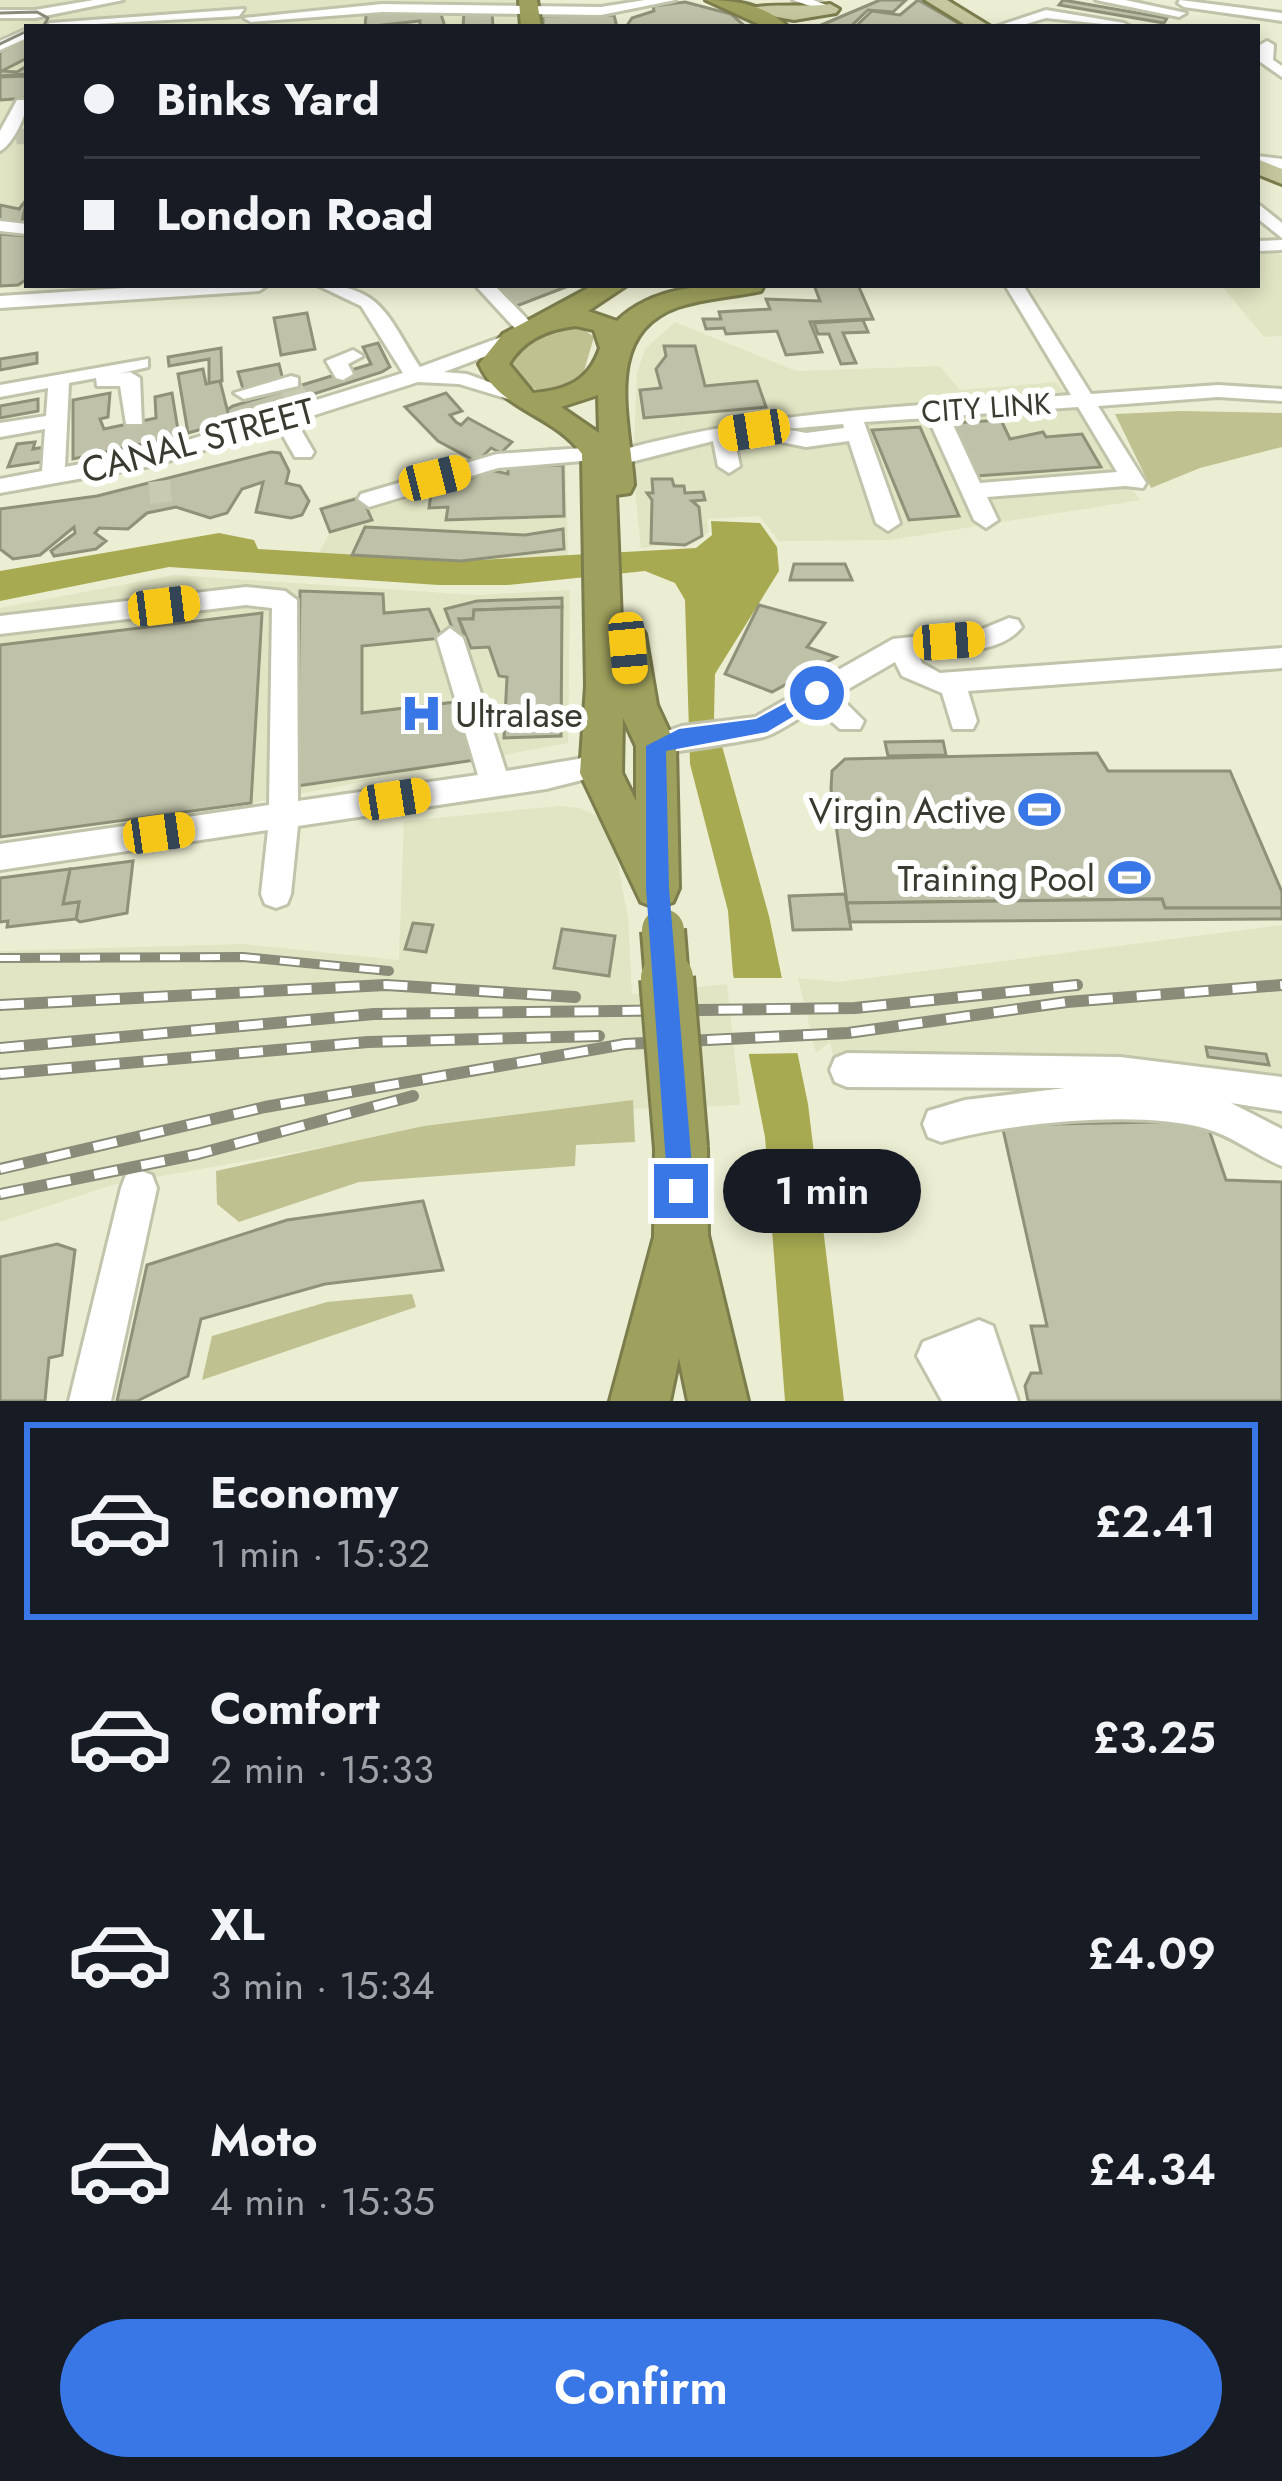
<!DOCTYPE html>
<html lang="en">
<head>
<meta charset="utf-8">
<style>
  :root { --surface:#171b24; --page:#20242c; --text:#f1f3f6; --muted:#9ea1a6; --line:#363941; --accent:#3877e5 }
  body { margin:0; font-family:Jost,sans-serif; background:var(--page); color:var(--text); height:100vh; display:flex; flex-direction:column; font-size:45px; white-space:nowrap }
  * { box-sizing:border-box; margin:0 }
  p { font-size:39px; color:var(--muted) }
  .icon { flex:none; width:66px; height:66px; fill:none; stroke:currentColor; stroke-width:2; stroke-linecap:round; stroke-linejoin:round }
  .map { position:relative; height:1401px; overflow:hidden }
  .panel { display:flex; flex-direction:column; background:var(--surface); flex:1 }
  .panel>* { flex:none }
  .hud { position:absolute; left:24px; top:24px; width:1236px; height:264px; border-radius:0px; box-shadow:0 6px 18px #0003; display:grid; align-content:center; height:264px; padding:0 60px; background:var(--surface) }
  .end { position:absolute; width:54px; height:54px; margin:-27px; border:15px solid #3877e5; background:#fff; box-shadow:0 0 0 6px #fff }
  .from { border-radius:50% }
  .bubble { position:absolute; height:84px; border-radius:42px; background:var(--surface); box-shadow:0 6px 18px #0003; font-size:39px; font-weight:600; line-height:84px; text-align:center }
  .car { position:absolute; width:36px; height:72px; margin:-36px -18px; border-radius:15px; box-shadow:0 0 9px 3px #0007; background:linear-gradient(#f5c518 24%,#345 0 40%,#f5c518 0 76%,#345 0 86%,#f5c518 0) }
  .hud b { display:flex; align-items:center; gap:42px; height:114px; font-size:45px }
  .hud b+b { border-top:3px solid var(--line) }
  .hud i { width:30px; height:30px; background:var(--text) }
  ul { padding:21px 0 0; list-style:none }
  li { display:flex; align-items:center; gap:36px; height:198px; margin:0 24px 18px; padding:0 36px; border:6px solid transparent; border-radius:0px }
  li div { flex:1 }
  li b { display:block; font-size:45px }
  li em { font-style:normal; font-weight:600 }
  li.active { border-color:var(--accent) }
  li>.icon { width:108px; height:108px; stroke-width:1.5 }
  .action { display:flex; gap:24px; margin-top:auto; padding:24px 60px }
  .action a { flex:1; height:138px; border-radius:72px; background:var(--accent); color:#fff; font-size:48px; font-weight:600; line-height:138px; text-align:center }
  .map>svg:first-child { display:block }
</style>
</head>
<body>
<div class="map">
<svg width="1282" height="1401" viewBox="0 0 1282 1401">
  <rect width="100%" height="100%" fill="#eceed3"/>
  <g fill="#e2e5c3">
    <path d="M0,0H521L522,11L519,27H27V285H32L17,287L0,286Z"/>
    <path d="M1257,243L1282,255V336L1264,337L1221,285H1257Z"/>
    <path d="M675,322L796,371L940,366L960,390L1057,382L1140,500L890,540L779,541L759,516L707,519L709,532L693,543L641,548L633,470L637,373L645,349Z"/>
    <path d="M552,446L566,461L568,557L410,561L319,553L330,532L324,505L492,457Z"/>
    <path d="M174,575L476,595L570,590L568,743L251,803L0,838V608Z"/>
    <path d="M558,806L580,808L610,822L628,918L632,994L727,984L740,1105L628,1109L325,1147L112,1185L0,1222V951L243,944L399,960L404,821Z"/>
    <path d="M1282,925V1080L1182,1063L963,1052L833,1057L830,1042L816,1053L798,978L838,982Z"/>
  </g>
  <g fill="#bfc290">
    <path d="M579,326L594,337L580,385L542,393L515,377L509,358L513,348L558,327Z"/>
    <path d="M1181,411L1282,413V447L1200,468L1151,488L1115,414Z"/>
    <path d="M633,1100L635,1142L576,1145L575,1166L359,1182L239,1222L217,1204L216,1171L424,1126Z"/>
    <path d="M412,1294L416,1307L202,1380L212,1336L327,1302Z"/>
  </g>
  <path fill="#a7aa51" d="M711,521L760,523L777,547L779,571L715,674L714,717L769,916L808,1104L844,1401H785L765,1137L733,974L728,911L690,764L685,600L675,583L645,571L507,585H439L169,567L0,601V571L219,533L254,540L258,549L461,561L696,548L712,535Z"/>
  <path fill="#eceed3" d="M727,978H788L804,1053L741,1054Z"/>
  <g fill="#bfc1a8" stroke="#8f9178" stroke-width="3">
    <path d="M880,0H906L893,12L868,10L850,27L819,26Z"/>
    <path d="M918,0L965,27H855L872,11L900,15Z"/>
    <path d="M1063,0L1167,18L1164,23L1059,5Z"/>
    <path d="M685,2L731,14L746,27H626L632,18L654,11L653,6Z"/>
    <path d="M440,11L445,27H420V21L365,27L366,15L372,13Z"/>
    <path d="M464,11H492L493,27H463Z"/>
    <path d="M614,15L617,27H543V16Z"/>
    <path d="M27,39V58L2,71L17,72L27,66V74L0,76V52Z"/>
    <path d="M27,76V98L0,100V77Z"/>
    <path d="M27,199L22,222L0,220V205L19,209Z"/>
    <path d="M0,234L27,236V279L18,285L0,286Z"/>
    <path d="M497,285H571L514,307Z"/>
    <path d="M814,285H858L873,319L810,322L822,352L786,355L777,331L726,334L724,328L706,329L703,319H721L719,312L770,309L766,299L820,301Z"/>
    <path d="M307,313L315,349L281,355L274,318Z"/>
    <path d="M863,320L868,332L843,333L856,363L841,364L829,334H818L814,323Z"/>
    <path d="M378,343L390,367L382,372L230,421L225,411L233,406L371,364L363,347Z"/>
    <path d="M664,346H695L705,386L757,381L766,407L644,418L640,390L661,388L656,369L666,356Z"/>
    <path d="M221,348L222,381L209,383V359L169,366L168,357Z"/>
    <path d="M37,353V363L0,370V359Z"/>
    <path d="M279,364L283,380L243,389L238,372Z"/>
    <path d="M203,369L206,384L220,381L230,421L188,433L178,374Z"/>
    <path d="M110,393L108,417L100,419L104,429L156,418L155,397L172,393L179,436L73,459V400Z"/>
    <path d="M446,393L462,411L450,415L456,422L461,425L468,418L512,442L501,453L491,448L477,462L438,441L405,407Z"/>
    <path d="M38,399V411L0,418V406Z"/>
    <path d="M1001,420L1010,439L1043,432L1046,437L1082,434L1101,467L977,476L952,423Z"/>
    <path d="M920,427L959,516L909,520L872,430Z"/>
    <path d="M35,442L33,449L50,446L48,461L8,467L17,444Z"/>
    <path d="M271,452L280,453L289,471L286,483L300,486L309,501L302,515L291,518L256,512L263,482L242,489L227,513L210,518L176,507L147,513L128,529L99,528L95,533L106,541L96,549L54,556L51,551L75,533L74,527L40,555L13,559L0,549V509L97,496Z"/>
    <path d="M563,465L564,516L446,520L448,507L429,508L431,495H422L424,484L467,480L490,470L508,474V467Z"/>
    <path d="M652,479H672L674,486H684L685,493L703,492L705,500L692,501L699,507L702,536L685,545L651,543L652,500L647,493H653Z"/>
    <path d="M362,497L372,520L330,532L321,509Z"/>
    <path d="M365,527L525,535L563,529L564,549L461,561L352,555Z"/>
    <path d="M794,564H845L852,580H790Z"/>
    <path d="M300,591L383,594L384,613L429,609L442,638L362,646V713L456,702L475,760L297,786Z"/>
    <path d="M562,598V607L474,610L473,619H459L464,634L455,636L445,609L477,601Z"/>
    <path d="M759,605L825,623L807,647L836,657L772,692L725,674Z"/>
    <path d="M562,607L561,736L504,738L507,677L499,676L489,647L471,648L459,619H473L474,610Z"/>
    <path d="M262,613L251,803L0,837V645Z"/>
    <path d="M943,741L946,755L888,756L885,742Z"/>
    <path d="M1097,753L1108,771H1230L1282,892V908H1165L1162,899L847,903L831,789L832,771L845,759Z"/>
    <path d="M133,861L127,913L80,922L76,919L79,902L63,904L70,869Z"/>
    <path d="M70,869L63,904L79,902L76,919L7,927L8,921L0,922V878Z"/>
    <path d="M845,894L851,929L793,930L789,896Z"/>
    <path d="M1162,899L1165,908H1282V919L850,922L847,903Z"/>
    <path d="M413,923L433,925L426,952L405,949Z"/>
    <path d="M562,929L615,936L609,976L554,968Z"/>
    <path d="M1206,1047L1266,1054L1269,1065L1208,1057Z"/>
    <path d="M1206,1121L1226,1180L1282,1182V1401H1028L1025,1386L1031,1373H1041L1031,1326H1047L1002,1125Z"/>
    <path d="M423,1201L443,1270L325,1284L201,1319L188,1376L137,1401H117L147,1265L287,1220Z"/>
    <path d="M57,1244L75,1250L62,1355L49,1358L45,1401H0V1257Z"/>
  </g>
  <g fill="none" stroke-linecap="round" stroke-linejoin="round">
    <path stroke="#c8cab2" stroke-width="15" stroke-dasharray="15 8" stroke-linecap="butt" d="M16,137L27,136"/>
    <g stroke="#c8cab2" stroke-width="22" stroke-dasharray="22 12" stroke-linecap="butt">
      <path d="M291,387L297,398"/>
      <path d="M159,481L162,510"/>
    </g>
    <defs>
      <g id="minor">
        <path d="M94,0H123L35,18H0V10H35Z"/>
        <path d="M645,0H675L601,15L382,12L251,22L244,18L382,4L601,7Z"/>
        <path d="M793,0H813L837,9L830,13Z"/>
        <path d="M1096,0H1125L1186,13L1179,17Z"/>
        <path d="M1180,0L1282,13V21L1184,7L1178,3Z"/>
        <path d="M244,9L239,16L43,27L50,23Z"/>
        <path d="M1046,10L1124,23L1131,27L1046,18L1016,27H995Z"/>
        <path d="M27,29V38L0,50V41Z"/>
        <path d="M1267,41L1274,45L1273,60L1282,66V77L1259,61L1260,45Z"/>
        <path d="M17,100H27C27,115 13,144 0,151V131Z"/>
        <path d="M1257,156L1282,159V169L1257,166Z"/>
        <path d="M1257,203L1282,223V238L1257,218Z"/>
        <path d="M0,221L27,224V234L0,231Z"/>
        <path d="M1282,240V250L1257,251V241Z"/>
        <path d="M173,285H268L259,291L0,308V296Z"/>
        <path d="M317,285C382,285 388,318 420,367L504,336H518V344L444,372L467,374L522,394L512,400L459,384L418,382L296,421L314,452L311,457H295L278,427L156,465L0,493V479L42,471L45,429L0,437V423L46,416L48,388L0,397V385L148,359V367L118,374L130,372L140,378L142,424H126L120,386H97L96,378L69,383L65,467L153,451L403,373L361,306Z"/>
        <path d="M475,285H494L535,327V335H521Z"/>
        <path d="M1005,285H1023L1091,394L1218,385L1282,389V401L1218,397L1098,406L1146,483L1143,488L1125,486L987,497L998,520L986,528L974,520L928,418L864,422L900,523L888,531L876,523L849,441L806,447L762,438L759,433L734,437L740,466L729,473L718,466L713,441L619,465L608,458L611,453C762,410 915,406 1071,395ZM1078,407L1117,472L980,483L949,416ZM843,424L844,428L806,433L786,429Z"/>
        <path d="M353,350L363,356L348,364L353,374L343,380L336,378L326,361Z"/>
        <path d="M291,376L298,378V386L244,399L234,393Z"/>
        <path d="M598,447L609,454L606,459L498,468L369,507L358,499L361,494L497,454Z"/>
        <path d="M246,587L285,591L297,600L298,801L478,775L437,638L450,628L463,638L506,771L578,759L601,748L611,751L615,759L611,767L594,777L546,789L298,826L291,894L287,904L276,908L265,904L261,894L268,830L0,870V844L269,805L272,608L246,605L0,634V616Z"/>
        <path d="M1009,618L1018,620L1022,627C1000,655 951,651 918,654L922,663L940,673L1282,648V668L968,691L977,721L973,729H953L942,693L902,676L895,662L838,695L864,721L860,729H840L816,708C800,717 784,729 767,736C755,740 653,756 646,754L642,746L646,738L682,726L755,717L893,639L980,630Z"/>
        <path d="M847,1053L1120,1057L1282,1077V1111L1231,1103L1282,1129V1166C1257,1156 1234,1137 1207,1129C1140,1109 1009,1123 941,1142L928,1137L923,1124L928,1111L965,1100L1065,1088L847,1087L835,1082L830,1070L835,1058Z"/>
        <path d="M139,1170L152,1175L157,1188L111,1401H69L121,1188L126,1175Z"/>
        <path d="M979,1320L993,1326L1018,1401H942L917,1356L923,1342Z"/>
      </g>
      <g id="major">
        <path d="M925,0H947L991,27H969Z"/>
        <path d="M830,4L839,9L836,13L794,20L743,11C758,2 807,8 830,4Z"/>
        <path d="M1257,159L1282,169V184L1257,174Z"/>
      </g>
      <g id="highway">
        <path d="M519,0H537L541,27H521Z"/>
        <path d="M706,0C737,0 765,5 788,27H765Z"/>
        <path d="M594,285H627L588,311L617,321C656,283 714,285 764,285L761,291C734,297 705,298 678,307C601,334 630,421 634,485L630,493L616,495L621,622L639,624L645,634L657,705L676,746L679,888L673,902L657,908L641,902L580,773L586,686L582,454C554,414 501,412 479,364L503,334ZM576,326L594,330L600,348C589,381 567,390 533,393L509,364C524,339 548,329 576,326ZM598,395L599,433L561,407ZM623,718L636,746V801L622,773Z"/>
        <path d="M681,1122L699,1130L707,1148L708,1235L748,1401H688L679,1358L670,1401H610L654,1237L655,1148L663,1130Z"/>
      </g>
    </defs>
    <use href="#minor" stroke="#c1c3aa" stroke-width="6"/>
    <use href="#major" stroke="#7b7d4d" stroke-width="6"/>
    <use href="#highway" stroke="#7b7d4d" stroke-width="6"/>
    <use href="#minor" fill="#fff" fill-rule="evenodd"/>
    <use href="#major" fill="#c5c79e" fill-rule="evenodd"/>
    <use href="#highway" fill="#9ea15d" fill-rule="evenodd"/>
    <g stroke="#8a8b79" stroke-width="3">
      <path d="M0,13L37,12L48,18L43,27"/>
      <path d="M0,44L27,31"/>
    </g>
    <defs>
      <path id="rail-far1" d="M0,958L243,957L389,971"/>
      <g id="rail">
        <path d="M0,1005L386,985L575,997"/>
        <path d="M0,1048L374,1014L855,1008L1077,985"/>
        <path d="M0,1074L368,1042L599,1036"/>
        <path d="M0,1169L265,1107L625,1044L848,1033L1067,1002L1282,985"/>
        <path d="M0,1194L198,1154L413,1096"/>
      </g>
    </defs>
    <use href="#rail-far1" stroke="#8a8b79" stroke-width="10"/>
    <use href="#rail" stroke="#8a8b79" stroke-width="12"/>
    <use href="#rail-far1" stroke="#fff" stroke-width="6" stroke-dasharray="20" stroke-linecap="butt"/>
    <use href="#rail" stroke="#fff" stroke-width="8" stroke-dasharray="24" stroke-linecap="butt"/>
    <defs>
      <path id="highway-bridge-far1" d="M663,930L667,981"/>
      <path id="highway-bridge" d="M667,978L681,1148"/>
    </defs>
    <use href="#highway-bridge-far1" stroke="#7b7d4d" stroke-width="48" stroke-linecap="butt"/>
    <use href="#highway-bridge" stroke="#7b7d4d" stroke-width="58" stroke-linecap="butt"/>
    <use href="#highway-bridge-far1" stroke="#9ea15d" stroke-width="42"/>
    <use href="#highway-bridge" stroke="#9ea15d" stroke-width="52"/>
  </g>
  <path fill="#3877e5" d="M817,686L824,688V698L767,732L666,751L669,888L694,1191L681,1204L668,1191L646,888V746L679,729L756,719Z"/>
  <defs>
    <symbol id="hospital-bare" viewBox="-9 -9 18 18"><path d="M-5-5h3v3.5h4V-5h3V5h-3V1.5h-4V5h-3Z" fill="#3877e5" stroke="#fff" stroke-width="2.5" paint-order="stroke"/></symbol>
    <symbol id="stadium-bare" viewBox="-9 -9 18 18"><path d="M0-5a6.5 5 0 1 0 0 10a6.5 5 0 1 0 0-10ZM-3.5-1.8h7v3.6h-7Z" fill="#3877e5" stroke="#fff" stroke-width="2.5" paint-order="stroke"/></symbol>
  </defs>
  <g fill-rule="evenodd">
    <use href="#hospital-bare" x="392" y="684" width="59" height="59"/>
    <use href="#stadium-bare" x="1010" y="780" width="59" height="59"/>
    <use href="#stadium-bare" x="1100" y="848" width="59" height="59"/>
  </g>
  <g text-anchor="middle" stroke-width="12" stroke-linejoin="round" paint-order="stroke">
    <g font-size="30" fill="#393a30" stroke="#fff">
      <text transform="translate(986 408) rotate(-4)" y="10">CITY LINK</text>
    </g>
    <g font-size="36" fill="#393a30" stroke="#fff">
      <text transform="translate(198 440) rotate(-15)" y="13">CANAL STREET</text>
    </g>
    <g font-size="36" fill="#393a30" stroke="#fff" text-anchor="end">
      <text x="455" y="727" text-anchor="start">Ultralase</text>
      <text x="1006" y="823">Virgin Active</text>
      <text x="1095" y="891">Training Pool</text>
    </g>
  </g>
</svg>
<i class="end from" style="left:817px;top:693px"></i>
<i class="end" style="left:681px;top:1191px"></i>
<div class="bubble" style="left:723px;top:1149px;width:198px">1 min</div>
<i class="car" style="left:754px;top:430px;rotate:261deg"></i>
<i class="car" style="left:435px;top:478px;rotate:76deg"></i>
<i class="car" style="left:164px;top:606px;rotate:83deg"></i>
<i class="car" style="left:949px;top:641px;rotate:86deg"></i>
<i class="car" style="left:628px;top:648px;rotate:175deg"></i>
<i class="car" style="left:395px;top:799px;rotate:81deg"></i>
<i class="car" style="left:159px;top:833px;rotate:82deg"></i>
<div class="hud">
<b><i class="from"></i>Binks Yard</b>
<b><i></i>London Road</b>
</div>
</div>
<section class="panel">
<ul>
<li class="active"><svg class="icon" aria-label="car" viewBox="0 0 24 24"><path d="M5 17H2v-5l4-1 3-4h7l3 4 3 1v5h-3M9 17h6M6 11h13"/><circle cx="7" cy="17" r="2"/><circle cx="17" cy="17" r="2"/></svg><div><b>Economy</b><p>1 min · 15:32</p></div><em>£2.41</em></li>
<li><svg class="icon" aria-label="car" viewBox="0 0 24 24"><path d="M5 17H2v-5l4-1 3-4h7l3 4 3 1v5h-3M9 17h6M6 11h13"/><circle cx="7" cy="17" r="2"/><circle cx="17" cy="17" r="2"/></svg><div><b>Comfort</b><p>2 min · 15:33</p></div><em>£3.25</em></li>
<li><svg class="icon" aria-label="car" viewBox="0 0 24 24"><path d="M5 17H2v-5l4-1 3-4h7l3 4 3 1v5h-3M9 17h6M6 11h13"/><circle cx="7" cy="17" r="2"/><circle cx="17" cy="17" r="2"/></svg><div><b>XL</b><p>3 min · 15:34</p></div><em>£4.09</em></li>
<li><svg class="icon" aria-label="car" viewBox="0 0 24 24"><path d="M5 17H2v-5l4-1 3-4h7l3 4 3 1v5h-3M9 17h6M6 11h13"/><circle cx="7" cy="17" r="2"/><circle cx="17" cy="17" r="2"/></svg><div><b>Moto</b><p>4 min · 15:35</p></div><em>£4.34</em></li>
</ul>
<div class="action"><a>Confirm</a></div>
</section>
</body>
</html>
